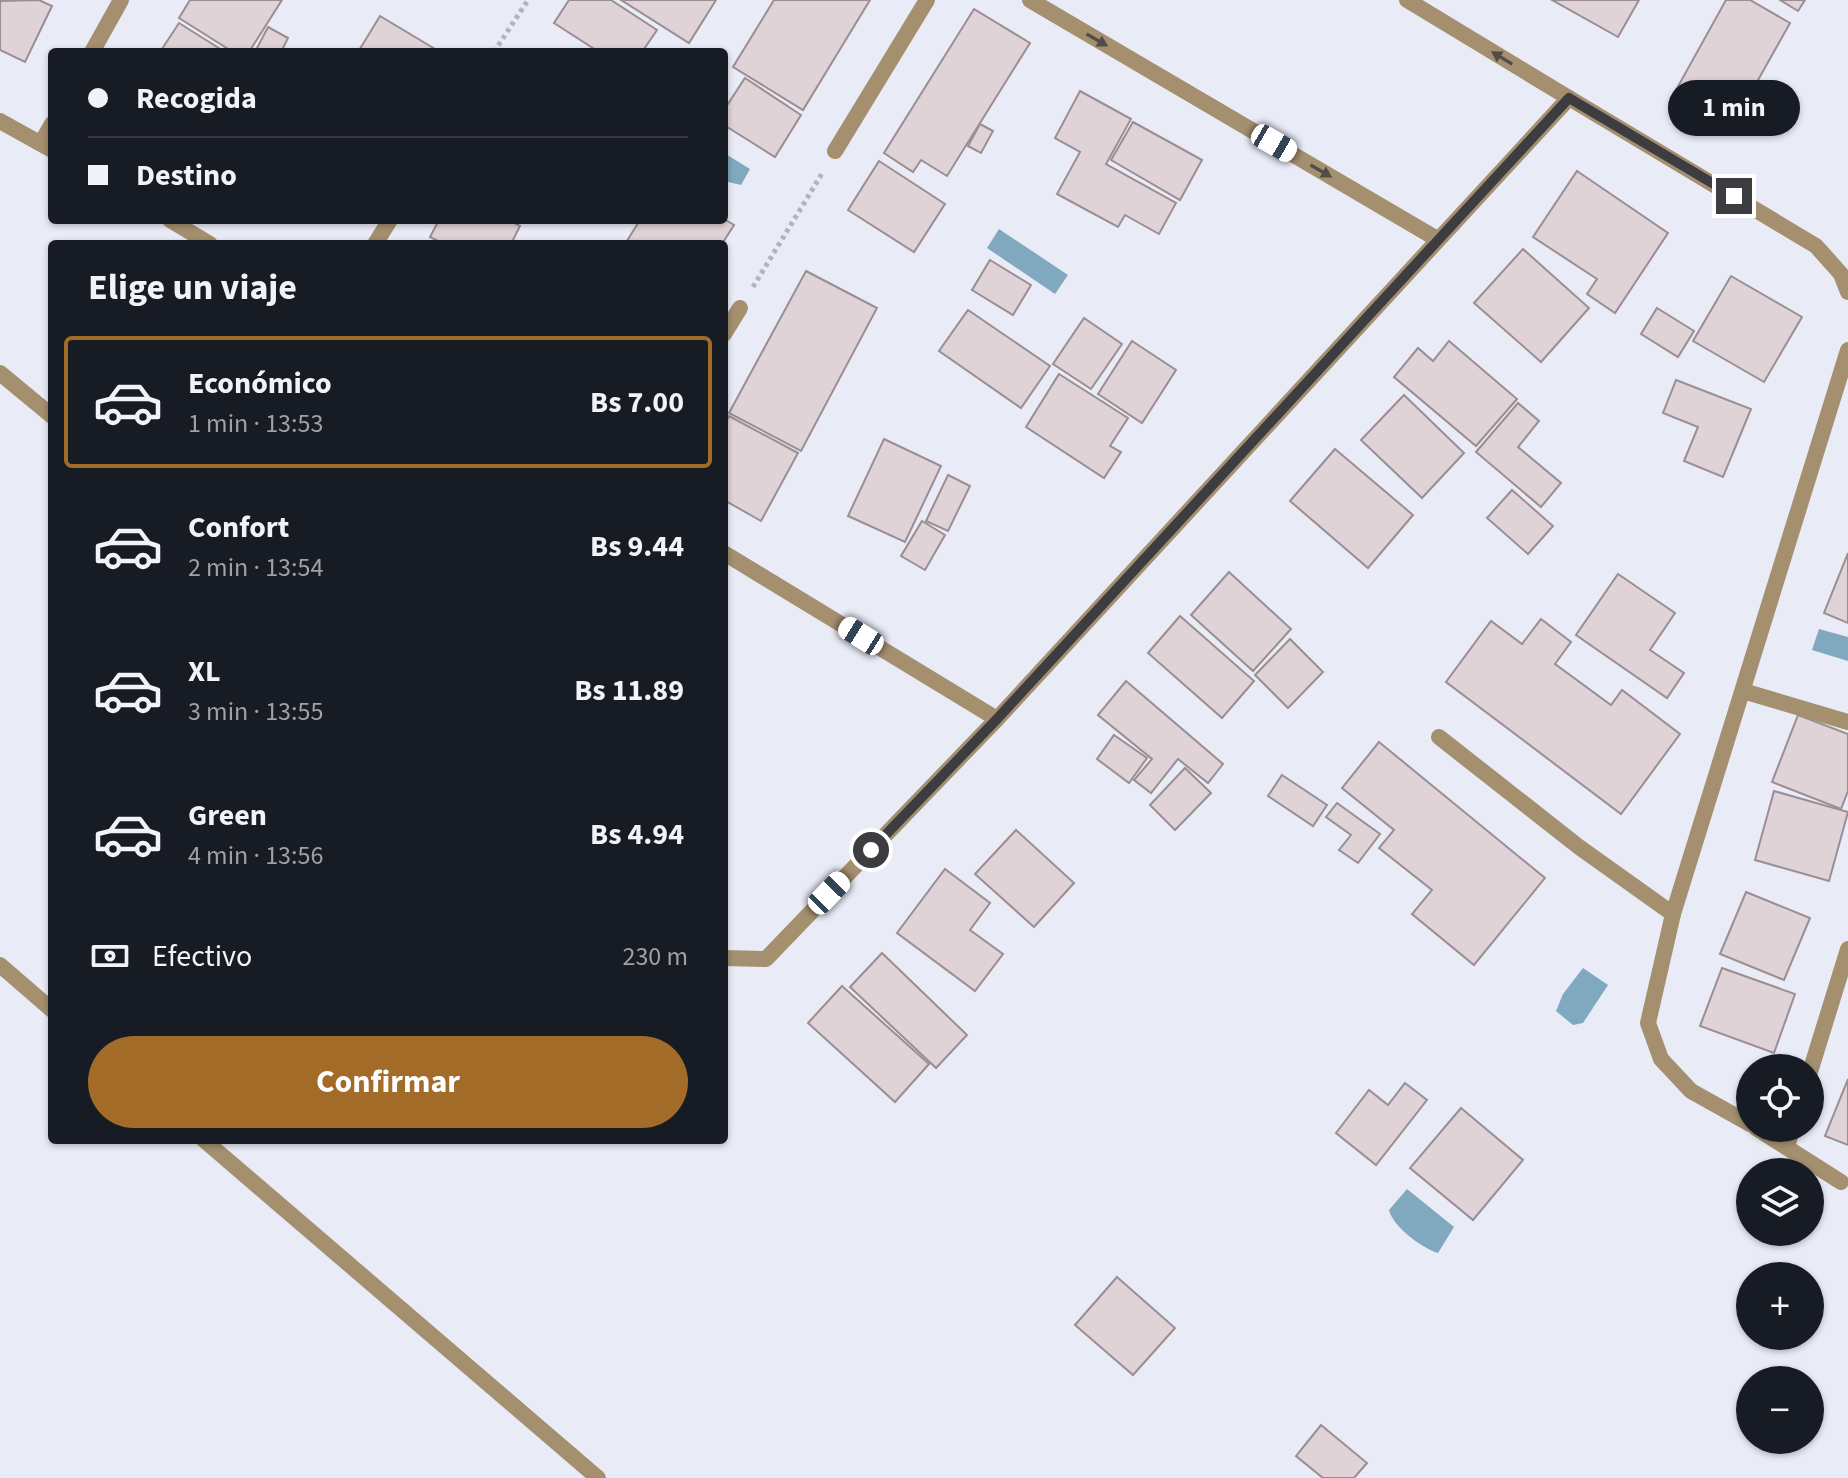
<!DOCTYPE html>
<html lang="es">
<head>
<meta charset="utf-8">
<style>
  :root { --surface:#171b24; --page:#242831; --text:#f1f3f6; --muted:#9ea1a6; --line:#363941; --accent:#a36b28 }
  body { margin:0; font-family:"Source Sans 3",sans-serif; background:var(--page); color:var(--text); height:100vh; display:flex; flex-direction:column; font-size:30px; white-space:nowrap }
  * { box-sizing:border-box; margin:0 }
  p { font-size:26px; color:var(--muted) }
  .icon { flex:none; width:44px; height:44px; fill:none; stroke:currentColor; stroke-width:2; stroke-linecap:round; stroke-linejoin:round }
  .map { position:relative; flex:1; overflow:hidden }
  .details { position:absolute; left:48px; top:240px; width:680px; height:904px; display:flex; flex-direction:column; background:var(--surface); border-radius:8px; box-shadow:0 2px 6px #0004 }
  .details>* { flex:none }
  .banner { position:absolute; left:48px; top:48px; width:680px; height:176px; border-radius:8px; box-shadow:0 2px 6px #0004; display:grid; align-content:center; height:176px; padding:0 40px; background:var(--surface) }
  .tools { position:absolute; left:1736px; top:1054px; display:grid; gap:16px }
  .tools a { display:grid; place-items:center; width:88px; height:88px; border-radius:50%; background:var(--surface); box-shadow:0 2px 6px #0004; font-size:40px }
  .end { position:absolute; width:36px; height:36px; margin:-18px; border:10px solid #3c3c41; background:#fff; box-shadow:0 0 0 4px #fff }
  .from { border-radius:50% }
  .bubble { position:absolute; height:56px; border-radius:28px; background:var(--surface); box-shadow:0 2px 6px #0004; font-size:26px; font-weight:700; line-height:56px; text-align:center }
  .car { position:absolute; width:24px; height:48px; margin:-24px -12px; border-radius:10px; box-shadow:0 0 6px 2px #0007; background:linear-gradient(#fff 24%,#345 0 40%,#fff 0 76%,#345 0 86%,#fff 0) }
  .banner b { display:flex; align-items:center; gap:28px; height:76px; font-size:30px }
  .banner b+b { border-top:2px solid var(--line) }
  .banner i { width:20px; height:20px; background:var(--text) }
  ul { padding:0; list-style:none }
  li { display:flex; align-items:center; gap:24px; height:132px; margin:0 16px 12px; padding:0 24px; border:4px solid transparent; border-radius:8px }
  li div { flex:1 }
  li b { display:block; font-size:30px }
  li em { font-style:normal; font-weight:700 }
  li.selected { border-color:var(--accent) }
  li>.icon { width:72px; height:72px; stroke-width:1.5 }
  h2 { padding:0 40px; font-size:36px; line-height:96px }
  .pay { display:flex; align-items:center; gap:20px; height:88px; padding:0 40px; font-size:30px }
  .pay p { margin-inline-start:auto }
  .primary-button { display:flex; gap:16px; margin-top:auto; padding:16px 40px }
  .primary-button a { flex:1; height:92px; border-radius:48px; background:var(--accent); color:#fff; font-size:32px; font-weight:700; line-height:92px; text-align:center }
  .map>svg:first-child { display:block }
</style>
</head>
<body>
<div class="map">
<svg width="1848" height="1478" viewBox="0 0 1848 1478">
  <rect width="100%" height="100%" fill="#e9ebf6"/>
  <g fill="#80a8be">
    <path d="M724,153L750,169L741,185L724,181Z"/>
    <path d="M999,229L1068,275L1055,294L987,248Z"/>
    <path d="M1819,629L1848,637V661L1812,650Z"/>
    <path d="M1583,968L1608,985L1583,1023L1573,1025L1556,1011L1563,994Z"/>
    <path d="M1407,1189L1454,1227L1438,1253C1422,1248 1393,1227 1389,1210Z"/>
  </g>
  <g fill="#e0d3d7" stroke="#9a8e92" stroke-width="2">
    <path d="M39,0L52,6L25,62L0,50V1Z"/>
    <path d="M190,0H282L249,52H233L179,18Z"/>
    <path d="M569,0H611L657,30L642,52H599L554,23Z"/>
    <path d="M621,0H716L689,43Z"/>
    <path d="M774,0H870L803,110L733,67Z"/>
    <path d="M1552,0H1639L1618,37Z"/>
    <path d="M1726,0H1750L1790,23L1734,123L1676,90Z"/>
    <path d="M1780,0H1805L1798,11Z"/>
    <path d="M974,9L1030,43L947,176L921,160L913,172L884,153Z"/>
    <path d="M380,16L440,52H358Z"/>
    <path d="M179,23L225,52H160Z"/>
    <path d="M268,27L288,38L281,52H255Z"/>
    <path d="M745,78L801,115L775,157L724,125V110Z"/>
    <path d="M1080,91L1131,119L1106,164L1176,203L1159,234L1125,215L1118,227L1057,194L1080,152L1055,138Z"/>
    <path d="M1133,122L1202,160L1180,200L1111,160Z"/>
    <path d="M980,124L993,131L981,153L968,146Z"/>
    <path d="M879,161L945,204L914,252L848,210Z"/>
    <path d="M1577,171L1668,233L1615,313L1587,294L1597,279L1533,237Z"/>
    <path d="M724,219L734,225L722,244H625L640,220Z"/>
    <path d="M439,220H509L520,226L511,244H444L430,237Z"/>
    <path d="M1523,249L1589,308L1541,362L1474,303Z"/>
    <path d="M990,260L1031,285L1013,315L972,290Z"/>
    <path d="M806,271L877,308L801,451L729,413Z"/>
    <path d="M1731,276L1802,317L1764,382L1693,341Z"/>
    <path d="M1657,308L1694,331L1678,357L1641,334Z"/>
    <path d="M968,310L1050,366L1021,408L939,351Z"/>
    <path d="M1084,318L1122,344L1091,389L1053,364Z"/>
    <path d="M1132,341L1176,370L1142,423L1098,394Z"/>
    <path d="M1449,341L1517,399L1476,446L1394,377L1418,348L1433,361Z"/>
    <path d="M1059,374L1128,418L1110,446L1121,452L1104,478L1026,427Z"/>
    <path d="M1676,380L1751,409L1723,477L1684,461L1698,427L1663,413Z"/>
    <path d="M1404,395L1464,453L1422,498L1361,440Z"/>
    <path d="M1518,403L1539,421L1518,447L1561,483L1541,507L1476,452Z"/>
    <path d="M729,416L798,453L761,521L724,500V426Z"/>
    <path d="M884,439L941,466L905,542L848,516Z"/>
    <path d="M1335,449L1413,515L1368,568L1290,501Z"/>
    <path d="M948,475L970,486L948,531L926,521Z"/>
    <path d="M1512,490L1553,526L1528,554L1487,518Z"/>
    <path d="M922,521L945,535L925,570L901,556Z"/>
    <path d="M1848,553V623L1824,613Z"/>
    <path d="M1229,572L1291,629L1253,671L1191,615Z"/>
    <path d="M1618,574L1675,613L1650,650L1684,673L1667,698L1576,635Z"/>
    <path d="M1180,616L1254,681L1222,718L1148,653Z"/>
    <path d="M1541,619L1571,642L1555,664L1611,705L1622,690L1680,734L1621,814L1446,682L1491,621L1522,644Z"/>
    <path d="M1290,639L1323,672L1288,708L1255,675Z"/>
    <path d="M1126,681L1223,764L1208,783L1178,759L1151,793L1134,780L1152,759L1098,715Z"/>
    <path d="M1798,715L1848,734V791L1841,809L1772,782Z"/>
    <path d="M1114,735L1147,758L1129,783L1097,759Z"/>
    <path d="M1379,742L1545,878L1474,965L1412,914L1432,890L1379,848L1394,830L1342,788Z"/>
    <path d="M1185,768L1211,793L1175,830L1150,805Z"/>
    <path d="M1282,775L1327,805L1313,826L1268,796Z"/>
    <path d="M1774,791L1848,812L1829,881L1755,860Z"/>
    <path d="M1337,803L1380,834L1358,863L1339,850L1351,835L1326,817Z"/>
    <path d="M1016,830L1074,883L1034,927L975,874Z"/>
    <path d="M945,869L990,903L970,930L1003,954L975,991L897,933Z"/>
    <path d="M1746,892L1810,918L1784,980L1720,954Z"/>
    <path d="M882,953L967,1035L936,1068L850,987Z"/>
    <path d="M1722,968L1795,994L1774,1053L1700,1026Z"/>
    <path d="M842,986L929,1064L895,1102L808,1023Z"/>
    <path d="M1848,1079V1145L1825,1136Z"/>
    <path d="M1405,1083L1427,1100L1376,1165L1336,1133L1369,1090L1388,1105Z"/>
    <path d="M1461,1108L1523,1160L1473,1220L1410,1168Z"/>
    <path d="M1117,1277L1175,1328L1133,1375L1075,1325Z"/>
    <path d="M1321,1425L1367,1463L1354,1478H1323L1296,1456Z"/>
  </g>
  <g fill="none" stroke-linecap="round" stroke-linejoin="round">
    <g stroke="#b2b4bd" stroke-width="5" stroke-dasharray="4 4" stroke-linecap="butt">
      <path d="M494,52L528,0"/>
      <path d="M753,287L823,172"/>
    </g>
    <g stroke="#a48f6f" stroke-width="16">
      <path d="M1030,0L1437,239"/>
      <path d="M1407,0L1569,98"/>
      <path d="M92,52L121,0"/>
      <path d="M0,121L52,150"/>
      <path d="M41,143L52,124"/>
      <path d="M835,151L927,0"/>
      <path d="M170,220L210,244"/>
      <path d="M375,244L390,220"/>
      <path d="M724,334L740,308"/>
      <path d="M0,373L52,416"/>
      <path d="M724,553L997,719"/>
      <path d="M1743,691L1848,722"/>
      <path d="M1439,737L1579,847L1673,914"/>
      <path d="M724,958L766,959L997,719L1569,98L1816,246L1841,274L1848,292"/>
      <path d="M0,965L52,1010"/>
      <path d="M1810,1072L1848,949"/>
      <path d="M1750,1124L1691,1091L1661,1059L1648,1023L1673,914L1848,350"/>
      <path d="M1756,1128L1841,1182"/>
      <path d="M204,1140L598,1478"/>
      <path d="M1787,1146L1793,1128"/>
    </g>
  </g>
  <defs><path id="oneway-solid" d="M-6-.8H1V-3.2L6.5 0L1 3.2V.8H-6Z" transform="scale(2)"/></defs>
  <g fill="#514d4a">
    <use href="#oneway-solid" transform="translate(1097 40) rotate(30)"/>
    <use href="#oneway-solid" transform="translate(1502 58) rotate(-149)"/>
    <use href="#oneway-solid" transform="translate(1321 171) rotate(30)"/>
  </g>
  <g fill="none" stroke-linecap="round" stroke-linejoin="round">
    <path stroke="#3c3c41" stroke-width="10" d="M871,850L997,719L1569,98L1734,196"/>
  </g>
</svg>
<div class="tools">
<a><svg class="icon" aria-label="locate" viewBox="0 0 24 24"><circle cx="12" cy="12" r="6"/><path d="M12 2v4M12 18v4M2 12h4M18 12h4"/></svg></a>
<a><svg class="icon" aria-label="layers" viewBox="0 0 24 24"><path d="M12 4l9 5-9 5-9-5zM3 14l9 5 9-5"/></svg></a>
<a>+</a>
<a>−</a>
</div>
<i class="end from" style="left:871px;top:850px"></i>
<i class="end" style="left:1734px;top:196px"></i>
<div class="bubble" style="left:1668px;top:80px;width:132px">1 min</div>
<i class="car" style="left:1274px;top:143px;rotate:120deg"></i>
<i class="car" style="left:861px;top:636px;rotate:302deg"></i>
<i class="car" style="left:829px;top:893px;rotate:44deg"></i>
<div class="banner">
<b><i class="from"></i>Recogida</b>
<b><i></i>Destino</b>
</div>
<section class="details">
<h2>Elige un viaje</h2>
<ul>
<li class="selected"><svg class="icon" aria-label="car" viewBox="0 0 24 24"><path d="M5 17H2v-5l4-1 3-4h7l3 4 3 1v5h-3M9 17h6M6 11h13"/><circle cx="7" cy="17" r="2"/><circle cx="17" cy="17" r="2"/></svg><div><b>Económico</b><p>1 min · 13:53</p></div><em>Bs 7.00</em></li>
<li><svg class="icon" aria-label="car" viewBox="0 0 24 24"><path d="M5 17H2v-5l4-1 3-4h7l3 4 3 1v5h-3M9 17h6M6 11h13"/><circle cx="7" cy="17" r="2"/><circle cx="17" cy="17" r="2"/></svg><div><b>Confort</b><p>2 min · 13:54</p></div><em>Bs 9.44</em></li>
<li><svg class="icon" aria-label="car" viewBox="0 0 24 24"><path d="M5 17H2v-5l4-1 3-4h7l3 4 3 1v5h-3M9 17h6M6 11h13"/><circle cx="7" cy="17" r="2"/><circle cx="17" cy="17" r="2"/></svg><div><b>XL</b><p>3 min · 13:55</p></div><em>Bs 11.89</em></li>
<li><svg class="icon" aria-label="car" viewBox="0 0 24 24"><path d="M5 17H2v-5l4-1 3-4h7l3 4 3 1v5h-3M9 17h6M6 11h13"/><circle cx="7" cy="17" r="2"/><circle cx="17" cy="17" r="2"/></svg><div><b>Green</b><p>4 min · 13:56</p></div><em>Bs 4.94</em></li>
</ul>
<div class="pay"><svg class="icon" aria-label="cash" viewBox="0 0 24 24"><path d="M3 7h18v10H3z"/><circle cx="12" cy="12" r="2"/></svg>Efectivo<p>230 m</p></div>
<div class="primary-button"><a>Confirmar</a></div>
</section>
</div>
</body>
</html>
